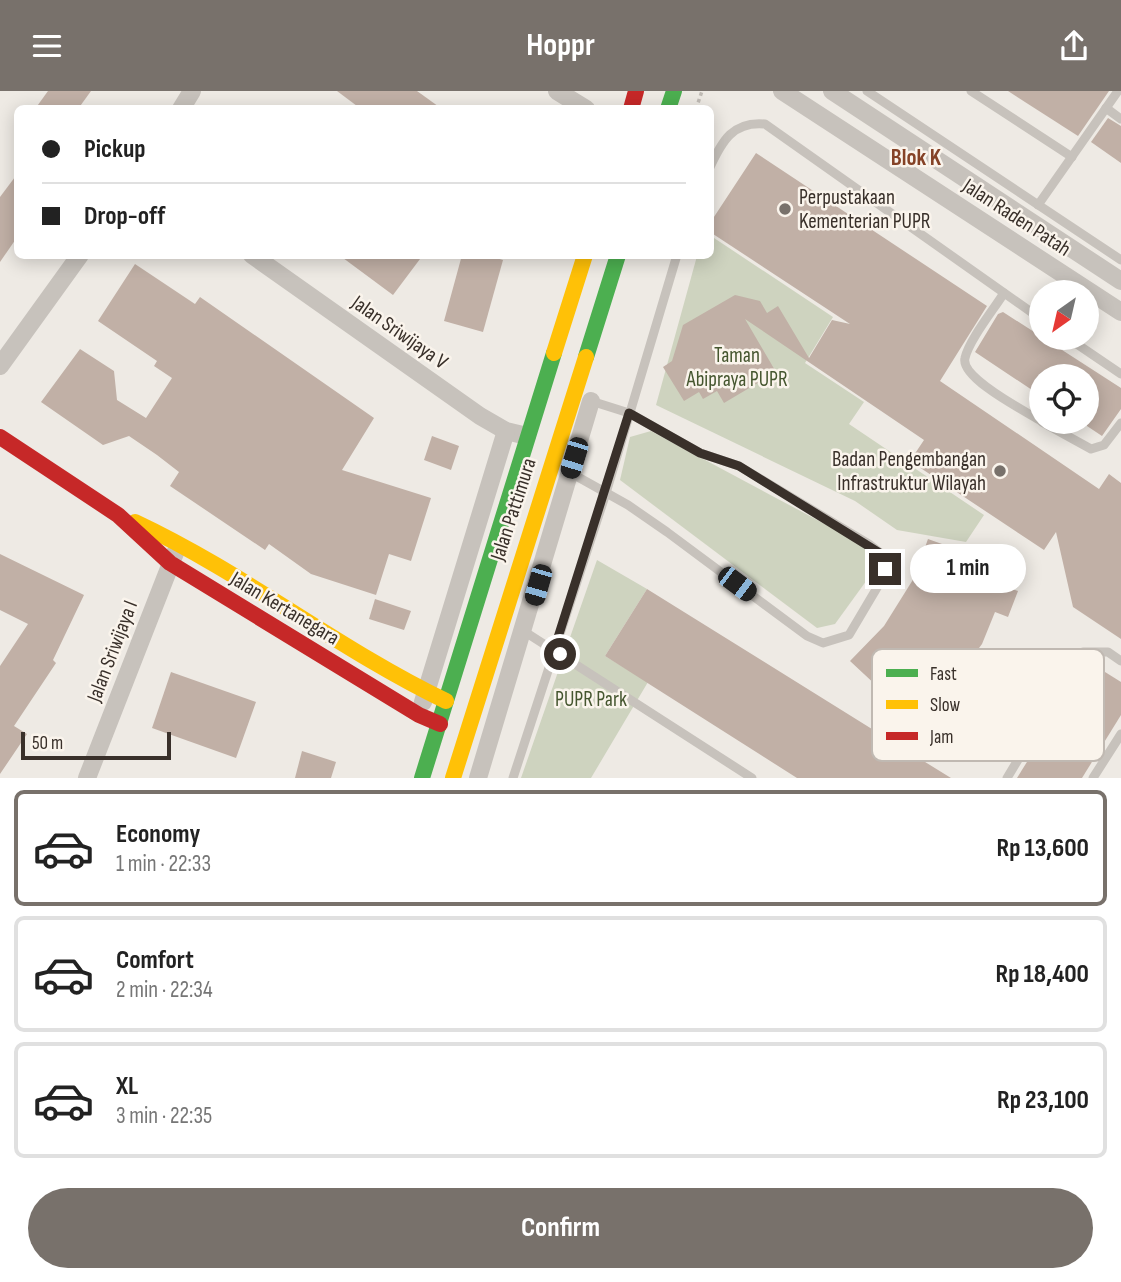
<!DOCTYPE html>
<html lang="en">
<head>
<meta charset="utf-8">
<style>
  :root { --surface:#fff; --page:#f2f2f2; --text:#222; --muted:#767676; --line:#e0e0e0; --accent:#78716b }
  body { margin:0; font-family:"Sofia Sans Condensed",sans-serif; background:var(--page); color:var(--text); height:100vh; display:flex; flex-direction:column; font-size:26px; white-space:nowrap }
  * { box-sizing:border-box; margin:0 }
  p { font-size:23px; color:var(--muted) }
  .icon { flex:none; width:38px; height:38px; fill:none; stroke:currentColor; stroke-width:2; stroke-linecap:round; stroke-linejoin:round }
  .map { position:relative; height:687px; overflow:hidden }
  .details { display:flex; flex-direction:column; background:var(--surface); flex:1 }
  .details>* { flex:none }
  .top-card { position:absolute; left:14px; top:14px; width:700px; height:154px; border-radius:10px; box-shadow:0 4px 18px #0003; display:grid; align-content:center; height:154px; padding:0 28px; background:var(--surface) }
  .needle { width:46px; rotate:214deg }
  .tools { position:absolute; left:1029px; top:189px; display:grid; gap:14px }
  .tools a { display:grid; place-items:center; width:70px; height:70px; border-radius:50%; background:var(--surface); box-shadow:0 4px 18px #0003; font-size:35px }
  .scale { position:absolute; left:21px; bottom:18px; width:150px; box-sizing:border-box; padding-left:7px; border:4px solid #39302a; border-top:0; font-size:19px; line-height:24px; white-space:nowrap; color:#39302a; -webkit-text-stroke:5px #faf4ec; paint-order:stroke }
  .end { position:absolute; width:32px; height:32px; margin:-16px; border:9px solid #39302a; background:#fff; box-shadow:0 0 0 4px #fff }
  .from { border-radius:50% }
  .bubble { position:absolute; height:49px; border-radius:24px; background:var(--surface); box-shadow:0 4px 18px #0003; font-size:23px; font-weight:700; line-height:49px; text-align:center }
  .car { position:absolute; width:21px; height:42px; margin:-21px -10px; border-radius:9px; box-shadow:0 0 5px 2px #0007; background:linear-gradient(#222 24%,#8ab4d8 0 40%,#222 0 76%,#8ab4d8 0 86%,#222 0) }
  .top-card b { display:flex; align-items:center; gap:24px; height:66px; font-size:26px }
  .top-card b+b { border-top:2px solid var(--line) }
  .top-card i { width:18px; height:18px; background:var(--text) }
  ul { padding:12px 0 0; list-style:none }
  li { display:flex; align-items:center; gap:21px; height:116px; margin:0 14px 10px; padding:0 14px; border:4px solid var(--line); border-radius:10px }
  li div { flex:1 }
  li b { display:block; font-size:26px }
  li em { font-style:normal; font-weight:700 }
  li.current { border-color:var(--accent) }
  li>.icon { width:63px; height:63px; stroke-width:1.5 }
  .primary-button { display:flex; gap:14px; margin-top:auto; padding:14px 28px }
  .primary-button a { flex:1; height:80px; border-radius:42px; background:var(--accent); color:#fff; font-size:28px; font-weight:700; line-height:80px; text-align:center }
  header { display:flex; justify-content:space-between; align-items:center; height:91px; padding:0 28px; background:var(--accent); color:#fff; font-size:32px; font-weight:700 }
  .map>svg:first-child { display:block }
</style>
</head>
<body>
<header><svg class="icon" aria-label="menu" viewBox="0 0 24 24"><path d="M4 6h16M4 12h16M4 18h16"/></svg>Hoppr<svg class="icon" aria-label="share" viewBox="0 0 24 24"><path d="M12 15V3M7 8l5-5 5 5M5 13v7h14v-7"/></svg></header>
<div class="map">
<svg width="1121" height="687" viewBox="0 0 1121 687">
  <rect width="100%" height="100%" fill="#eeeae4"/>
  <g fill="#ced3bf">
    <path d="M711,145L833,226L805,272L864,311L849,333L984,424L966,451L897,439L855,410L656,314L697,165L710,164Z"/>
    <path d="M651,340L864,454L875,467L872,482L835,533L817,537L620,389L630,346Z"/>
    <path d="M597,469L647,498L605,565L648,591L591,687H521Z"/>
  </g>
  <g fill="#c1b0a6">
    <path d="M48,0H91L78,18H35Z"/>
    <path d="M337,0H417L442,18H361Z"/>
    <path d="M1008,0H1109L1078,45Z"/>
    <path d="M1108,27L1121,35V72L1091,51Z"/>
    <path d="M756,62L987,215L940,290L1099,398L1109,383L1121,392V548L1073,516L1056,441L1044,459L910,370L924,349L745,228L776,281L724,312L717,300L703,308L699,301L684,310L663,276L672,270L683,234L735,204L760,210L767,222L778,215L809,267L832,229L850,233L710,141V132Z"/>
    <path d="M18,82V145L0,171V106Z"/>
    <path d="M339,164H423L393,204Z"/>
    <path d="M462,164H486L503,169L483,241L444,230Z"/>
    <path d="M135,173L195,213L200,206L374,327L342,379L431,407L411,470L389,463L376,504L311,483L269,453L265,459L170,395L179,381L157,364L129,345L103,354L41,311L80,258L114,280L117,309L146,327L172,287L154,275L157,270L98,230Z"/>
    <path d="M1003,221L1121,297V318L1102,345L1087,335V285H1041V305L975,261L998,223Z"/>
    <path d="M432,345L459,355L451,379L424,369Z"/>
    <path d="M928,448L1012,478L1006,496L1018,500L1008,526L995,521L982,553L949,597L955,603L923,638L850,570L884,535L914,487Z"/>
    <path d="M0,463L84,504L53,569L56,572L14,635L27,643L0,683V575L28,533L0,519Z"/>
    <path d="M647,498L896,653L951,687H797L605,565Z"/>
    <path d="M375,508L411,520L404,539L369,528Z"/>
    <path d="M1089,571L1121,591V624L1082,687H1017Z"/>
    <path d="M171,581L256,611L236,667L152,637Z"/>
    <path d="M302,660L336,671L331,687H295Z"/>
  </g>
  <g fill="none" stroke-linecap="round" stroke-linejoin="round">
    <path stroke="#c0bbb5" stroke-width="3.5" stroke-dasharray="3.5 3.5" stroke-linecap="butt" d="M696,18L702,0"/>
    <g stroke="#c7c2bc" stroke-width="9">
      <path d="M867,0L1121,169"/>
      <path d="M971,0L1072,66"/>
      <path d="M1106,17L1121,28"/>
      <path d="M710,76C722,50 733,30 765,33L1041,228"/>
      <path d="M1038,114L1118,0"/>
      <path d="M1004,202C994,218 969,249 965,267C960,287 1025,320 1041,330"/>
      <path d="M1068,247L1121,283"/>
      <path d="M1042,331L1091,358L1104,354L1121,332"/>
      <path d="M569,381L628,414L667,441L807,545L823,552L849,544L881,490L885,479L883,464L869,453L739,375L700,362L629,322L591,310"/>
      <path d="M522,539L752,687"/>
      <path d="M513,687L606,402L677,164"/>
      <path d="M1007,687L1083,561H1108L1121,570"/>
      <path d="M1093,687L1121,643"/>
    </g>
    <g stroke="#c7c2bc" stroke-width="18">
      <path d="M557,0L586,18"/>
      <path d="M782,0L1121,221"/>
      <path d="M832,0L1121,190"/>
      <path d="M181,18L192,0"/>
      <path d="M252,164L480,325L506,340L527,345"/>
      <path d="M0,275L80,164"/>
      <path d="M423,611L506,340"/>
      <path d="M87,687L175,462"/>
      <path d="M478,687L591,310"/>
    </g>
    <g stroke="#4caf50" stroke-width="16">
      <path d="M668,18L674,0"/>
      <path d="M586,266L618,164"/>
      <path d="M422,687L554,262"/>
    </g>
    <g stroke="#ffc107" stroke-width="16">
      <path d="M554,262L585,164"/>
      <path d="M135,431C244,482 338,558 446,610"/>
      <path d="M453,687L586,266"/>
    </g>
    <g stroke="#c62828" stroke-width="16">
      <path d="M631,18L636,0"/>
      <path d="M0,346L118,424L170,472L419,624L440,633"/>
    </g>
  </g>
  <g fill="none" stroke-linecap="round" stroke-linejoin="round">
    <path stroke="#39302a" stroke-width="9" d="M560,563L554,559L629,322L700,362L739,375L883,464L885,478"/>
  </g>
  <g fill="#78716b" stroke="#faf4ec" stroke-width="2.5">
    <circle cx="785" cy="118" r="7"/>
    <circle cx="1000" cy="380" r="7"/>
  </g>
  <g text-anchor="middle" stroke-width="5" stroke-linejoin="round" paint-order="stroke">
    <g font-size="21" fill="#39302a" stroke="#faf4ec" text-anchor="start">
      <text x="799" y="113">Perpustakaan<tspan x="799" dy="24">Kementerian PUPR</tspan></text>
      <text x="986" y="375" text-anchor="end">Badan Pengembangan<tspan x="986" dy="24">Infrastruktur Wilayah</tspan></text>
    </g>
    <g font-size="21" fill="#39302a" stroke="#faf4ec">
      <text transform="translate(1017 126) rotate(33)" y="7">Jalan Raden Patah</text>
      <text transform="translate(400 241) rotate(35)" y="7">Jalan Sriwijaya V</text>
      <text transform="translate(513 418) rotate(-72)" y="7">Jalan Pattimura</text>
      <text transform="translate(285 517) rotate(31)" y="7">Jalan Kertanegara</text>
      <text transform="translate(112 560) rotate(-69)" y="7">Jalan Sriwijaya I</text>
    </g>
    <g font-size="21" fill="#45562f" stroke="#faf4ec">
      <text x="737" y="271">Taman<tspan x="737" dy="24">Abipraya PUPR</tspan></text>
      <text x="591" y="615">PUPR Park</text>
    </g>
    <g font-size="23" font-weight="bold" fill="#854226" stroke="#faf4ec">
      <text x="916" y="74">Blok K</text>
    </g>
  </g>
  <rect x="872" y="558" width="232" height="112" rx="10" fill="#faf4ec" stroke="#c0b9b2" stroke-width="2"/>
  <rect x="886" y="578" width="32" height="8" fill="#4caf50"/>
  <rect x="886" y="609" width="32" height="9" fill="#ffc107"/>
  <rect x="886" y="641" width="32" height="8" fill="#c62828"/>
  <g font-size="19" fill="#39302a">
    <text x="930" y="589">Fast</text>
    <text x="930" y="620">Slow</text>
    <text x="930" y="652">Jam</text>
  </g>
</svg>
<div class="tools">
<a><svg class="needle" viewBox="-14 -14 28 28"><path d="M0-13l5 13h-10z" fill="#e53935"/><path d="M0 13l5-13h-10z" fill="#767676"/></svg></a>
<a><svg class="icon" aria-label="locate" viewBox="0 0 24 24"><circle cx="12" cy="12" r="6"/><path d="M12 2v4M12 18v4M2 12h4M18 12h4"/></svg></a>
</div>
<div class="scale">50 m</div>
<i class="end from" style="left:560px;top:563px"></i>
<i class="end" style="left:885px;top:478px"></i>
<div class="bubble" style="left:910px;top:453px;width:116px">1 min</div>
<i class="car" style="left:574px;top:367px;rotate:197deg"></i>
<i class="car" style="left:737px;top:493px;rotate:127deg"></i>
<i class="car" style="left:538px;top:494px;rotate:196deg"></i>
<div class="top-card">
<b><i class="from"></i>Pickup</b>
<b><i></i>Drop-off</b>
</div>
</div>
<section class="details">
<ul>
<li class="current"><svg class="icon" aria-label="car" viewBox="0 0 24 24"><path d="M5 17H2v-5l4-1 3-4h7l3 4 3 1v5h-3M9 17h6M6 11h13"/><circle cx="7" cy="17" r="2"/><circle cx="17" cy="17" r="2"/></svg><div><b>Economy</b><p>1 min · 22:33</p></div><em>Rp 13,600</em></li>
<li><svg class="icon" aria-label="car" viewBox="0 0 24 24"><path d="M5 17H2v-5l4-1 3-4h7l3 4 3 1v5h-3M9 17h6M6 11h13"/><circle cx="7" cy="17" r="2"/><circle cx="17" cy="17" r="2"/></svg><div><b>Comfort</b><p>2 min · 22:34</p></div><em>Rp 18,400</em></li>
<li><svg class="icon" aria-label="car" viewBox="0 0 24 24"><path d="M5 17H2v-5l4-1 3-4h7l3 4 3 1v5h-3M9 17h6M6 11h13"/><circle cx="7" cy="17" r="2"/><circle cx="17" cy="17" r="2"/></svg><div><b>XL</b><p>3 min · 22:35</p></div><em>Rp 23,100</em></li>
</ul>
<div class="primary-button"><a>Confirm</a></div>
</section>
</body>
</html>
